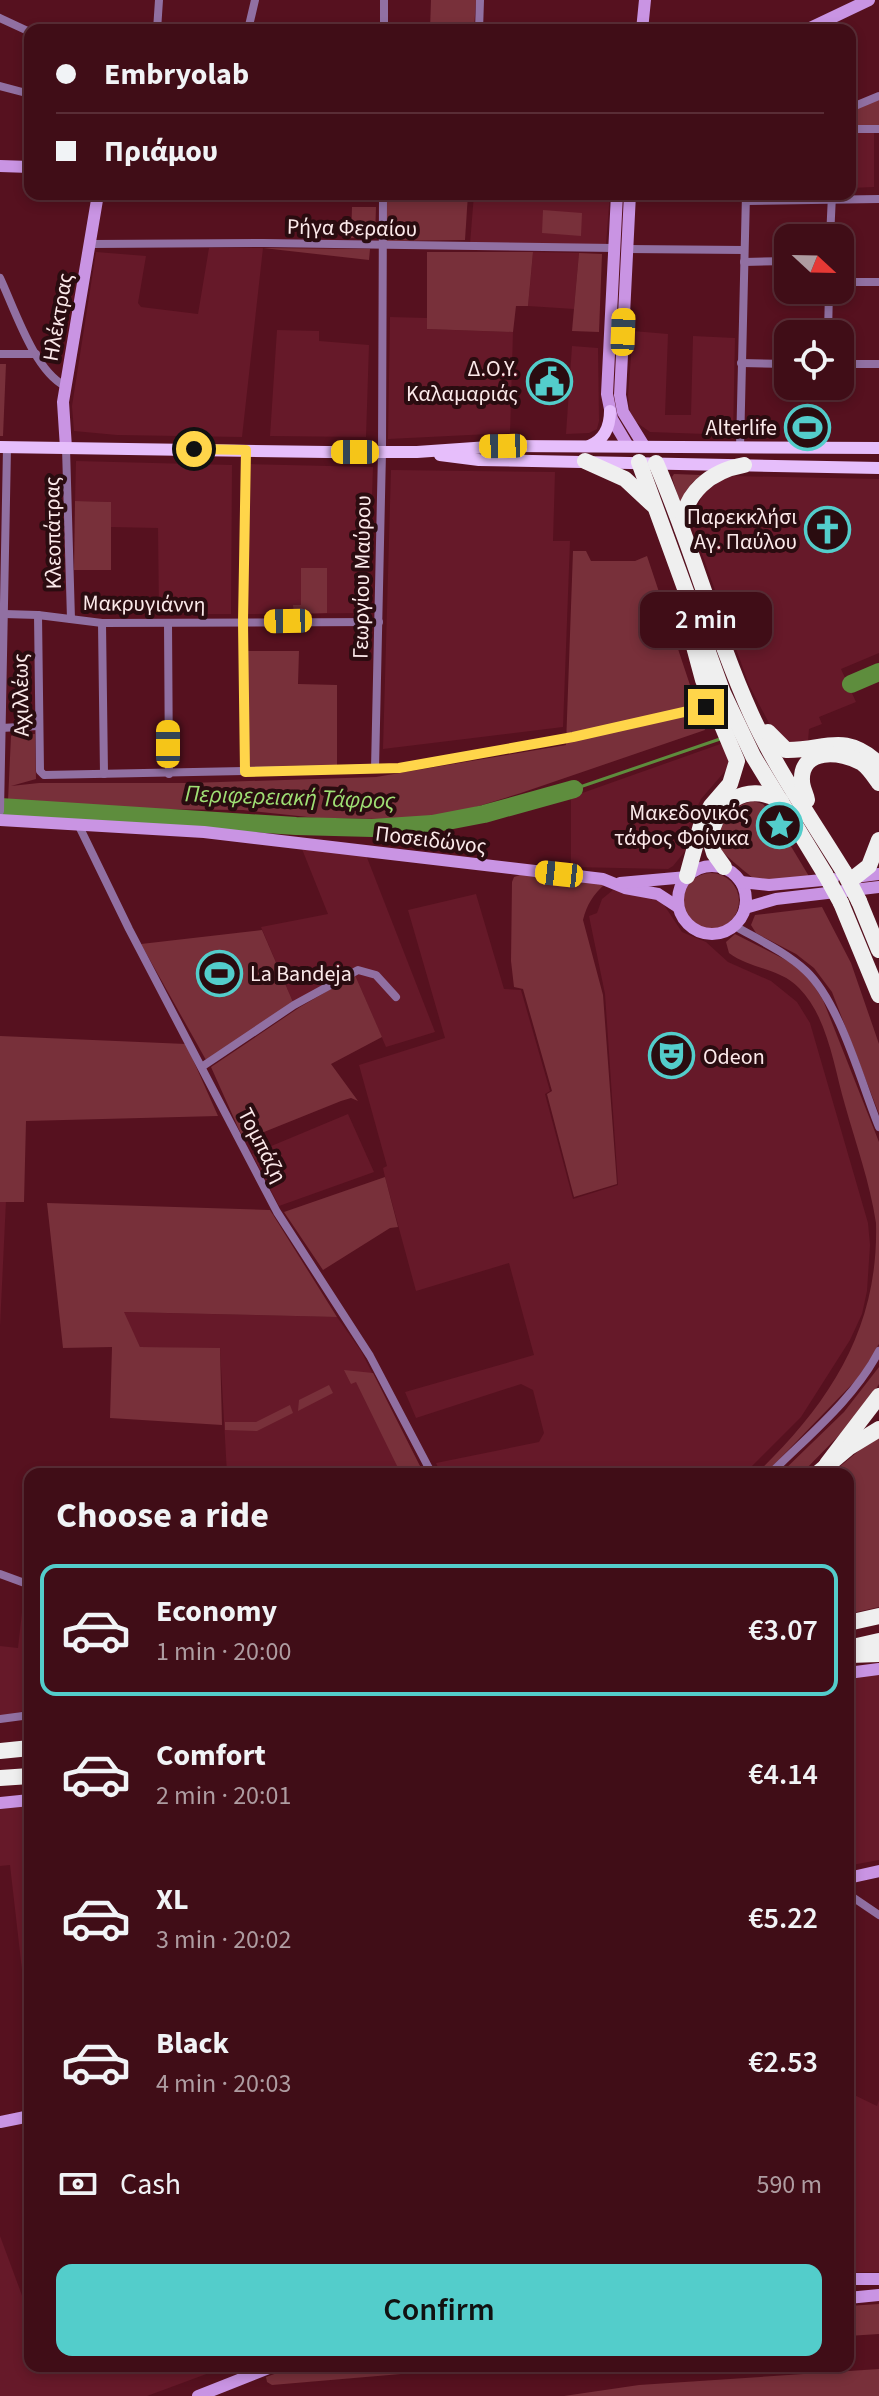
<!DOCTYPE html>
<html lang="en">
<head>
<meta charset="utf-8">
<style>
  :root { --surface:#400d17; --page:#4b1b24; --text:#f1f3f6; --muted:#ae9ca1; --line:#592d36; --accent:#53cdcb }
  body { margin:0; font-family:"Source Sans 3",sans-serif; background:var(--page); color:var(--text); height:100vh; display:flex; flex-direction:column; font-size:30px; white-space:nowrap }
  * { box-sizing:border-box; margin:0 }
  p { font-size:26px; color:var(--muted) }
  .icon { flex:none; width:44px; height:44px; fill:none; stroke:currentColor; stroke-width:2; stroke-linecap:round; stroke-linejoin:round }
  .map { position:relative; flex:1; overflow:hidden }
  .drawer { position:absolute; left:24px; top:1468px; width:830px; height:904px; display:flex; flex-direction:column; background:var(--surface); border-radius:16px; box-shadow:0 4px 12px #0003,0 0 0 2px var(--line) }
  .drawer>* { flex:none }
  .top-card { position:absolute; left:24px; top:24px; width:832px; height:176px; border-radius:16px; box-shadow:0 4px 12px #0003,0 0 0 2px var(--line); display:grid; align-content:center; height:176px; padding:0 32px; background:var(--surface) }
  .needle { width:52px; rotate:112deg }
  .tools { position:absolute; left:774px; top:224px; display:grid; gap:16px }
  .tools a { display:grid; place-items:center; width:80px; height:80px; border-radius:16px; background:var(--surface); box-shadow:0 4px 12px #0003,0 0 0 2px var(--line); font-size:40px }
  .end { position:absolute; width:36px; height:36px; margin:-18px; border:10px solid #ffd54a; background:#111; box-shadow:0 0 0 4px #111 }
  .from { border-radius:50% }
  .bubble { position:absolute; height:56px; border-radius:16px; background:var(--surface); box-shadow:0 4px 12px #0003,0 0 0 2px var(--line); font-size:26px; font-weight:600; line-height:56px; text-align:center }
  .car { position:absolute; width:24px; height:48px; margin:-24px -12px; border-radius:10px; box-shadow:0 0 6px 2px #0007; background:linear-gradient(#f5c518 24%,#345 0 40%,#f5c518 0 76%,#345 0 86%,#f5c518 0) }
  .top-card b { display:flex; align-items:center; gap:28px; height:76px; font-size:30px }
  .top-card b+b { border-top:2px solid var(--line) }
  .top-card i { width:20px; height:20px; background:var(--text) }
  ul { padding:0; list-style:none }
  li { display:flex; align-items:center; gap:24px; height:132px; margin:0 16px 12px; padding:0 16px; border:4px solid transparent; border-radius:16px }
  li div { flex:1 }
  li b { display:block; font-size:30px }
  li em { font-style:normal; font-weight:600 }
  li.selected { border-color:var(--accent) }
  li>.icon { width:72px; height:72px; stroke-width:1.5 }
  h2 { padding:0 32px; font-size:36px; line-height:96px }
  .pay { display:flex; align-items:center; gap:20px; height:88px; padding:0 32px; font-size:30px }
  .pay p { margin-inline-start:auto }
  .primary-button { display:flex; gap:16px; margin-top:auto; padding:16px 32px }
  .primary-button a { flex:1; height:92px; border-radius:16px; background:var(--accent); color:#111; font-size:32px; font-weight:600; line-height:92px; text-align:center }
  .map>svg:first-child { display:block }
</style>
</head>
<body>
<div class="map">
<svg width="879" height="2396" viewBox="0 0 879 2396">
  <rect width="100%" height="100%" fill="#56111f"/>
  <g fill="#661929">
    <path d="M850,132H874V187L850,188Z"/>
    <path d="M474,194H610L606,244H470Z"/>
    <path d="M209,248H263L242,437L117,435L74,431L72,406L96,252L146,256L138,303L141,307L198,314Z"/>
    <path d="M533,252L579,253L574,309L528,306Z"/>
    <path d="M390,317L427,318V329L513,332L510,433L388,439Z"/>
    <path d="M277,330L319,331V341L369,345L366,437L270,436Z"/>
    <path d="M633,331L668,334L665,415H691L693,336L735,338L733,435L650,432L636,422L630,412L628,396Z"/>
    <path d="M572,346L598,348L599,421L597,429L589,433L566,434Z"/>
    <path d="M76,461L232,465L231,614H159L158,528L111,527V502L75,501Z"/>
    <path d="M248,464L373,467L368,613L247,614Z"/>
    <path d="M391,470L555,472L553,541H570L563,727L383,749Z"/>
    <path d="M733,476L879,479V653L841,669L856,702L819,717L822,724L809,729L808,741L789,748L771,727L749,685L692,526L702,495L722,479Z"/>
    <path d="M726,742L730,756L726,770L701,799L690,822L686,850L673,866L668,869L571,867V797Z"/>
    <path d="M302,849L366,855L435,1032L386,1047L355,975L293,1002L261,927L328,914Z"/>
    <path d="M613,890L660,899L682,932L706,942L728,962L771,981L797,1002L810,1023L868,1223L870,1245L867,1291L862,1314L850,1340L801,1417L744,1474H441L436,1463L539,1442L544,1433L533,1390L521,1384L416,1418L405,1392L534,1355L509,1263L416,1291L385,1177L383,1168L387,1166L359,1065L445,1038L408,910L476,894L504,989L521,990L550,1091L545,1094L573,1199L618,1185L605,994L589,916L597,913L602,899Z"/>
    <path d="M348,1114L374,1172L279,1206L252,1154Z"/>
    <path d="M6,1201L0,1327V1202Z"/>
    <path d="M123,1312L337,1317L361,1351L424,1474H227L220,1349L140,1347Z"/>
    <path d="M24,1594L30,1596V1710L0,1716V1646L18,1648Z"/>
    <path d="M879,1673V1860L852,1865L848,1821V1677Z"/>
    <path d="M30,1806V1978L23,1979L10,1865L0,1866V1809Z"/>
    <path d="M848,2092L877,2106L879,2100V2272H848Z"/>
    <path d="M0,2236L30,2317V2366H228L147,2396H0Z"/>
  </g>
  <g fill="#78303a">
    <path d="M431,0H476L474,30H430Z"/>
    <path d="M879,98V126H850V111Z"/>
    <path d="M386,194H468L465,240L386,241Z"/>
    <path d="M352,207H376L375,238H351Z"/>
    <path d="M543,210L582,213L581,236L542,233Z"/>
    <path d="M263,248L370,249L369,260Z"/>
    <path d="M427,252H533L528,306H516L513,332L427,329Z"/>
    <path d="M579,253L602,254L599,332L572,331Z"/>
    <path d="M0,364H6L3,436H0Z"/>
    <path d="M674,474L701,475L692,483L680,503L672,477Z"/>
    <path d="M75,501L111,502V570H74Z"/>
    <path d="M573,551H586L591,561H635L647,556L705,730L521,793L469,809L430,816L387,819L317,818L243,810L137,809L8,801L11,736L13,735L35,734L36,779L11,786L39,783H190L376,777L566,745Z"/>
    <path d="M301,568H327V613L294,614L293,605H301Z"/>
    <path d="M247,651H299L298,684L337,685V765L248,767Z"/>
    <path d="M753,801L763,804L771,813L810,878L757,881C749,875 722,853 717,846C718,825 732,805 753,801Z"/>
    <circle cx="711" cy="901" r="28"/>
    <path d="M523,874L605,884C593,895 587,904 583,920L603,995L617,1184L574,1197L547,1094L552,1091L523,989L514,987L511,961L512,882L514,877Z"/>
    <path d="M822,907L851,963L879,1044V1114L832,992L814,968L796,954L756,933L751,925L755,915Z"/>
    <path d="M262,930L293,1002L206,1060L141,944Z"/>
    <path d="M735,934L792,963L807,975L823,1000L879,1142V1344L860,1376L765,1474H756C828,1405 879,1330 876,1223C870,1183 856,1144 845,1105C834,1068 828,1017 799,988C780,968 750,969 729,953L726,942Z"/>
    <path d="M355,975L382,1037L331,1064L358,1101L351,1098L341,1101L249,1138L241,1134L211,1067L300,1007Z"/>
    <path d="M0,1036L186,1044L218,1116L26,1121L24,1202H0Z"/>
    <path d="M385,1177L398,1227L390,1228L323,1270L284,1212Z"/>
    <path d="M47,1203L270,1210L337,1317L124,1312L140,1347L220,1348L222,1425L110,1418L112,1347L63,1348Z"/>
    <path d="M879,1367V1384L872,1396L848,1426L801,1474H780L844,1412Z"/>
    <path d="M344,1370L373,1373L424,1474H401L356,1382L351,1384Z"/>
    <path d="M329,1385L333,1393L298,1411L299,1400Z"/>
    <path d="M290,1405L293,1413L257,1431L225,1430V1422H256Z"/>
    <path d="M879,1438V1607L848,1614V1474H831L862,1448Z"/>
    <path d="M879,2304V2334L848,2336V2306Z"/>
    <path d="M297,2366H495L272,2385L267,2382L266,2377Z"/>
    <path d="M879,2369V2396H564L639,2385Z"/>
  </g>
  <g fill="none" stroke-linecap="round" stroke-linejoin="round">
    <path stroke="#5e8d3d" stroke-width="3" d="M574,789L720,739"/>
    <g stroke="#5e8d3d" stroke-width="18">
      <path d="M851,684L879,672"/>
      <path d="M0,807L296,826L372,828L432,824L484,814L574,789"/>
    </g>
    <g stroke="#9170a2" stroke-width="8">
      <path d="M0,18L30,32"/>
      <path d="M157,30L159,0"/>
      <path d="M248,30L255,0"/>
      <path d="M384,30V0"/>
      <path d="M479,30L480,0"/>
      <path d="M0,86L30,94"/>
      <path d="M850,108L879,96"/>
      <path d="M850,129H879"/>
      <path d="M746,201L879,199"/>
      <path d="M830,238L832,195"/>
      <path d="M91,244L264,243L614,248"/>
      <path d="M627,249L744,250"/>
      <path d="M744,262L788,261"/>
      <path d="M0,278C15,310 34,370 65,386"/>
      <path d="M840,282H879"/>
      <path d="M828,334L829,290"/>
      <path d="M0,354H36"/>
      <path d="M741,363L788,364"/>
      <path d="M840,364H879"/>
      <path d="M66,448L71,619"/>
      <path d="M740,448L746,194"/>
      <path d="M4,614L38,615L102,623L379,622"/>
      <path d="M38,615L40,771L44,775L399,768L573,737L706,707"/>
      <path d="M102,623L104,774"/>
      <path d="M168,623L169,774"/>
      <path d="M1,728L38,726"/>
      <path d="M375,769L382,452L383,194"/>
      <path d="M245,772L243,622L246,450"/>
      <path d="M0,811L7,448"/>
      <path d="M78,824L129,929L277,1212L370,1356L432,1474"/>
      <path d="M733,925C757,939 786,952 806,971C840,1003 861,1083 879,1127"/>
      <path d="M203,1066L294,1005L358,970L376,975L396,997"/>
      <path d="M770,1474C808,1436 854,1399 879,1351"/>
      <path d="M0,1574L30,1585"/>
      <path d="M0,1719L30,1715"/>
      <path d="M848,1894L879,1915"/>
    </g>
    <g stroke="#c994e3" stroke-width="12">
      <path d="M642,30L645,0"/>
      <path d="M806,30L869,0"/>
      <path d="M0,166L30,167"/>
      <path d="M617,194L607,394L612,419L628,446"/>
      <path d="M630,194L620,395L623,412L644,446"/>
      <path d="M66,448L63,402L98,194"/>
      <path d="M0,820L204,832L603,879L625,888L658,894L678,907"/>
      <circle cx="712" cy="900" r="34"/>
      <path d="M855,877L879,874"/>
      <path d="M741,882L769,885L833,879"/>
      <path d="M620,883L687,877"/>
      <path d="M745,908L776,899L879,887"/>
      <path d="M848,1673L879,1669"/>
      <path d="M0,1803L30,1800"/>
      <path d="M848,1878L879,1871"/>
      <path d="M0,2122L30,2116"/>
      <path d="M848,2279H879"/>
      <path d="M848,2298L879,2295"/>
      <path d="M198,2396L274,2366"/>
    </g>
    <g stroke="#e6befb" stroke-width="12">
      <path d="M589,446C604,440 610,427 610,411"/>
      <path d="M0,447L327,452H417L503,446L879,448"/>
      <path d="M440,455L479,460L879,468"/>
    </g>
    <g stroke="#efefef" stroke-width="16">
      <path d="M585,461L625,479L653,505"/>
      <path d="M639,462L723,693L753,756L825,874"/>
      <path d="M656,463C692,545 714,632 751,714C776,769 812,820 844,872"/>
      <path d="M682,528C684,492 711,471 744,465"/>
      <path d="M768,732L786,750C825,751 843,731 879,764"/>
      <path d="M807,800C806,794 802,788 802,781C800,747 842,751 862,763C869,768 874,776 879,783"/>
      <path d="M724,867L714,853L710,840C716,802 746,781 781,801"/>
      <path d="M687,876L701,825L711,806L730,784L737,761L703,680L689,628"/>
      <path d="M855,877L869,866L879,840"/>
      <path d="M859,901L879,950"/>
      <path d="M841,903L879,995"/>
      <path d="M827,1464L879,1396"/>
      <path d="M817,1474L848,1448L879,1429"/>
      <path d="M848,1623L879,1616"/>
      <path d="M848,1648L879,1641"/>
      <path d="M850,1655L879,1654"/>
      <path d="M0,1751L30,1748"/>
      <path d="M0,1778L30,1776"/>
    </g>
    <g stroke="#efefef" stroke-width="16">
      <path d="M844,872L859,901"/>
      <path d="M825,874L841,903"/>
    </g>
  </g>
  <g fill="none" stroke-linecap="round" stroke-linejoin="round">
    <path stroke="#ffd54a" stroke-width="10" d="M194,449L246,450L243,622L245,772L399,768L573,737L706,707"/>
  </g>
  <defs>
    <symbol id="civic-ring" viewBox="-11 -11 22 22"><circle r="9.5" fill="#2a0c10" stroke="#53cdcb" stroke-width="1.5"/><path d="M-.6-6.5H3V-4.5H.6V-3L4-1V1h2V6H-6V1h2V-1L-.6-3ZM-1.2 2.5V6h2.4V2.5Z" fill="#53cdcb"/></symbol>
    <symbol id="stadium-ring" viewBox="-11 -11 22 22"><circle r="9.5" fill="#2a0c10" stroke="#53cdcb" stroke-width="1.5"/><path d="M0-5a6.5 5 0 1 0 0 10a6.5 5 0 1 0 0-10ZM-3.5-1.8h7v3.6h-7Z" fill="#53cdcb"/></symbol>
    <symbol id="church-ring" viewBox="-11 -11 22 22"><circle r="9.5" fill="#2a0c10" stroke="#53cdcb" stroke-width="1.5"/><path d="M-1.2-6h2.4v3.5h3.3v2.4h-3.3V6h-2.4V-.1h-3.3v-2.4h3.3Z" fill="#53cdcb"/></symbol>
    <symbol id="sight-ring" viewBox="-11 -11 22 22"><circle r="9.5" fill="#2a0c10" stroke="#53cdcb" stroke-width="1.5"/><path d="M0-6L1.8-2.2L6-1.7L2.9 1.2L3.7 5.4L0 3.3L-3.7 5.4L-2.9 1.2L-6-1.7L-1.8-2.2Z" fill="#53cdcb"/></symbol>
    <symbol id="theatre-ring" viewBox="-11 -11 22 22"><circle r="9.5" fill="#2a0c10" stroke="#53cdcb" stroke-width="1.5"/><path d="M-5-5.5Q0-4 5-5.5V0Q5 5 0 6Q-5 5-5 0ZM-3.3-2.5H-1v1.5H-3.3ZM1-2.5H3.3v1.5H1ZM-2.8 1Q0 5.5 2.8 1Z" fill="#53cdcb"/></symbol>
  </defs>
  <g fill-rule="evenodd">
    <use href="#civic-ring" x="524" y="356" width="51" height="51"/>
    <use href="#stadium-ring" x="782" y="402" width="51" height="51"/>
    <use href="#church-ring" x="802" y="504" width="51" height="51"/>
    <use href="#sight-ring" x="754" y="800" width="51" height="51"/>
    <use href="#stadium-ring" x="194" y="948" width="51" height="51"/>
    <use href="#theatre-ring" x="646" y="1030" width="51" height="51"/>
  </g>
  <g text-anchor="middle" stroke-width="8" stroke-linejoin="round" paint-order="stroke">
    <g font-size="22" fill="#fbe9ea" stroke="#2a0c10">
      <text transform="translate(352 227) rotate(1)" y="8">Ρήγα Φεραίου</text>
      <text transform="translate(57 317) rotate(-80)" y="8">Ηλέκτρας</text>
      <text transform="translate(52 533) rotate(-91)" y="8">Κλεοπάτρας</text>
      <text transform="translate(361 577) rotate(-89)" y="8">Γεωργίου Μαύρου</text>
      <text transform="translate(144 603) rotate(1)" y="8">Μακρυγιάννη</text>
      <text transform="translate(20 695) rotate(-91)" y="8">Αχιλλέως</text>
      <text transform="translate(431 839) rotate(7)" y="8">Ποσειδώνος</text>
      <text transform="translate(263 1145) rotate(63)" y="8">Τομπάζη</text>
    </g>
    <g font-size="22" fill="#fbe9ea" stroke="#2a0c10" text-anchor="end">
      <text x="518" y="376">Δ.Ο.Υ.<tspan x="518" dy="25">Καλαμαριάς</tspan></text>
      <text x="777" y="435">Alterlife</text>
      <text x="797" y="524">Παρεκκλήσι<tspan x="797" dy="25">Αγ. Παύλου</tspan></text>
      <text x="749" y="820">Μακεδονικός<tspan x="749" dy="25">τάφος Φοίνικα</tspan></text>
      <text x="250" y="981" text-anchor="start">La Bandeja</text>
      <text x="703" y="1064" text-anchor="start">Odeon</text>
    </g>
    <g font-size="24" font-style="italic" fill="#9fdf74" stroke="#2a0c10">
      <text transform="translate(290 797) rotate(2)" y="8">Περιφερειακή Τάφρος</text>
    </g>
  </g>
</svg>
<div class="tools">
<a><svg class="needle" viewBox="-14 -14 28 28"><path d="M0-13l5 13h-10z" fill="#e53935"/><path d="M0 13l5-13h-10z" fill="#ae9ca1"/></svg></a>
<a><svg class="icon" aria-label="locate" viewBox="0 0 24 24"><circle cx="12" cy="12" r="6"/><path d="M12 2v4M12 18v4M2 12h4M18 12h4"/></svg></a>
</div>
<i class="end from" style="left:194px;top:449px"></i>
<i class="end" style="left:706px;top:707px"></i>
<div class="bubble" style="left:640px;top:592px;width:132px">2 min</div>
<i class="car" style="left:623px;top:332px;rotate:2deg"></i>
<i class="car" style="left:503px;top:446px;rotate:269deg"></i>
<i class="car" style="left:355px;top:452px;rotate:270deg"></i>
<i class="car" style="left:288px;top:621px;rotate:269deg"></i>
<i class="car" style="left:168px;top:744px;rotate:0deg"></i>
<i class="car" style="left:559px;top:874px;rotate:276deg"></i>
<div class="top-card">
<b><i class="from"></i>Embryolab</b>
<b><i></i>Πριάμου</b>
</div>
<section class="drawer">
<h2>Choose a ride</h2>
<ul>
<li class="selected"><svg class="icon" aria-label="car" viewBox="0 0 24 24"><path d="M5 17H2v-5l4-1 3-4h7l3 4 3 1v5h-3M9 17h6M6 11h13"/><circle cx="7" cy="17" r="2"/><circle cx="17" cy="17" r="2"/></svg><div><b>Economy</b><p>1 min · 20:00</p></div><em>€3.07</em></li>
<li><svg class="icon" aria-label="car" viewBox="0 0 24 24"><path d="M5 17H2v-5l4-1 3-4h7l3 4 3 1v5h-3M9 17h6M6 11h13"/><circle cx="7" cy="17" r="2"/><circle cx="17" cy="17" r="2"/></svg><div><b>Comfort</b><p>2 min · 20:01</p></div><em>€4.14</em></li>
<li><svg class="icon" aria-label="car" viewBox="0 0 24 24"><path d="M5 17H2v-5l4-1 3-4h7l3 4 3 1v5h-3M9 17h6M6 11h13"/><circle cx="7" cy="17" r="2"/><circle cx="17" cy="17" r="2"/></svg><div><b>XL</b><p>3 min · 20:02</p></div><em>€5.22</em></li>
<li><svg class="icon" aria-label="car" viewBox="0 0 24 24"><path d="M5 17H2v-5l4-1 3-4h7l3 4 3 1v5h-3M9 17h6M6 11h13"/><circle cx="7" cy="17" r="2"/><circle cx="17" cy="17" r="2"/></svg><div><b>Black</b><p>4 min · 20:03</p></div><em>€2.53</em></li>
</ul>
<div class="pay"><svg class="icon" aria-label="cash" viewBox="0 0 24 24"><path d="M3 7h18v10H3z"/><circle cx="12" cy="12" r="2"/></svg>Cash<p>590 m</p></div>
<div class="primary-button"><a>Confirm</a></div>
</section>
</div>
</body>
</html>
